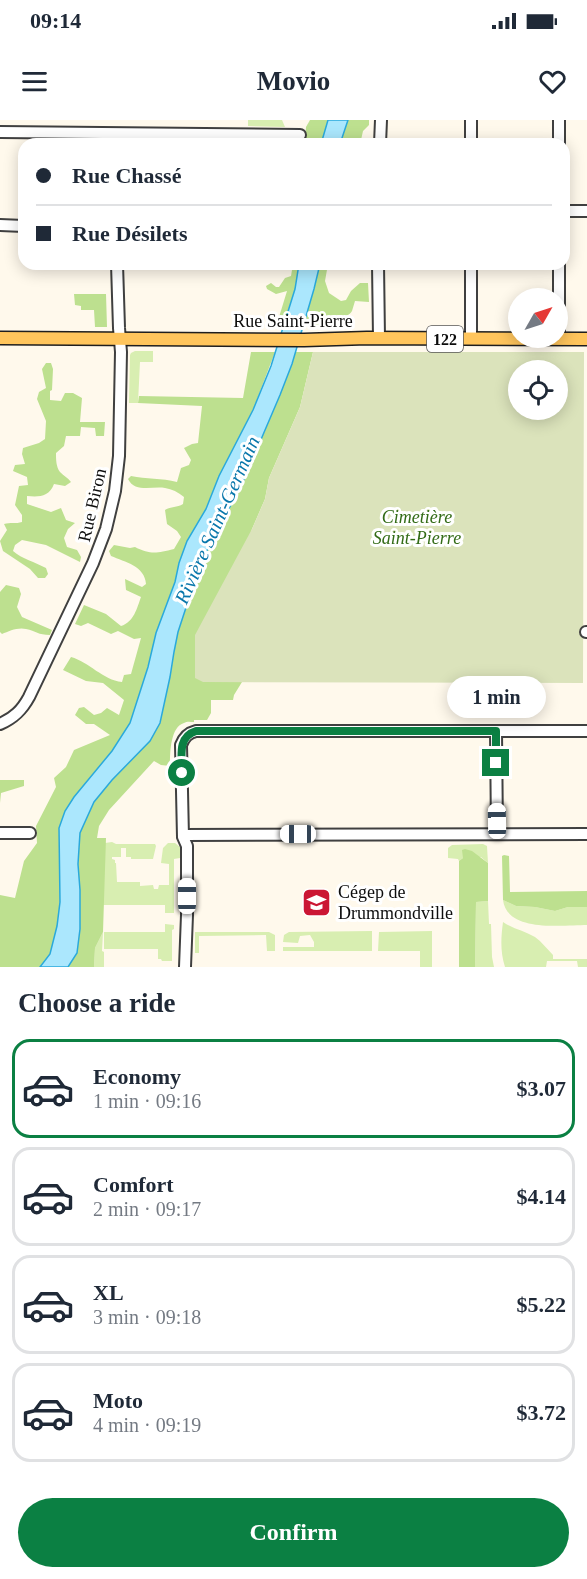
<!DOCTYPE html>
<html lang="en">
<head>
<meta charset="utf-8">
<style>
  :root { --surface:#fff; --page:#f2f2f3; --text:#1f2937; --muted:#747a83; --line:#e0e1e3; --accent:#0b8043 }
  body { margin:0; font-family:"Times New Roman",serif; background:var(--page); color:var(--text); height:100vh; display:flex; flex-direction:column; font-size:22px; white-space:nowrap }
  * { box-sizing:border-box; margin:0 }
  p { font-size:20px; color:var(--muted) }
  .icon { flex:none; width:33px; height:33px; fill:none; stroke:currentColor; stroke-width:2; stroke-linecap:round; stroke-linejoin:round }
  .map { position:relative; height:847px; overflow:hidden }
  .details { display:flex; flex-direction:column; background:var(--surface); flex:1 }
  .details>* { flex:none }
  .top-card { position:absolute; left:18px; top:18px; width:552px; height:132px; border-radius:18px; box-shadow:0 3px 15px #0003; display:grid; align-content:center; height:132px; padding:0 18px; background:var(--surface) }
  .needle { width:39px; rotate:51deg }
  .tools { position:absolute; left:508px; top:168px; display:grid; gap:12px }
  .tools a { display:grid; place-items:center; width:60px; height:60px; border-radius:50%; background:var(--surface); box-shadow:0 3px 15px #0003; font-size:30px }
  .end { position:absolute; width:27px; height:27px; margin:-14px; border:8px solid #0b8043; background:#fff; box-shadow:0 0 0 3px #fff }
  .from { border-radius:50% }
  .bubble { position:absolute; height:42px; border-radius:21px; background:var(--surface); box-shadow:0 3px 15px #0003; font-size:20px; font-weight:700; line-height:42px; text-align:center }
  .car { position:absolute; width:18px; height:36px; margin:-18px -9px; border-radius:8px; box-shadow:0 0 4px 2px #0007; background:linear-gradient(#fff 24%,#345 0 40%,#fff 0 76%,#345 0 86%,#fff 0) }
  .top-card b { display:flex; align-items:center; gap:21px; height:57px; font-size:22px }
  .top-card b+b { border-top:2px solid var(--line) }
  .top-card i { width:15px; height:15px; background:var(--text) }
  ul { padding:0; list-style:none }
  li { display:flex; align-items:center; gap:18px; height:99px; margin:0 12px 9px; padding:0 6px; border:3px solid var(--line); border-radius:18px }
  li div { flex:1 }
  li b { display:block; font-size:22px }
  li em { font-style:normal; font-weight:700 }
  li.current { border-color:var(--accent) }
  li>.icon { width:54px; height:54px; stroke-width:1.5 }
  h2 { padding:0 18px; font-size:27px; line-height:72px }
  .cta { display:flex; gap:12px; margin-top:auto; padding:12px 18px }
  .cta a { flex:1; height:69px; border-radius:36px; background:var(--accent); color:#fff; font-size:24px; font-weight:700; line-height:69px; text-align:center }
  .status { display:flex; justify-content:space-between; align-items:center; height:42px; padding:0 30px; background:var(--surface); direction:ltr }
  .status svg { height:16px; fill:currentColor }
  header { display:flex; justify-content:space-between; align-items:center; height:78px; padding:0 18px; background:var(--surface); font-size:27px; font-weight:700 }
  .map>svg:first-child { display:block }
</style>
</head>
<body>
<div class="status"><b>09:14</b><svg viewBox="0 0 49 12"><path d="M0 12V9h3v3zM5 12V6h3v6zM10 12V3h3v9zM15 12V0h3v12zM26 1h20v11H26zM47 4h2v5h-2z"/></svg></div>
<header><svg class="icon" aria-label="menu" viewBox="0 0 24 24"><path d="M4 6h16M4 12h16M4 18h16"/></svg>Movio<svg class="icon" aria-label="heart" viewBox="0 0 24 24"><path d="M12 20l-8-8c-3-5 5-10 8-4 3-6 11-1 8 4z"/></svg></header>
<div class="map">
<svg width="587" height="847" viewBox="0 0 587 847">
  <rect width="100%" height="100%" fill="#fff9ec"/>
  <g fill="#d8eeb1">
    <path d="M248,0H282L285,7L248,6Z"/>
    <path d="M135,231H153V242H140L138,283H129L130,235L131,233Z"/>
    <path d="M112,722L116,724H155L156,726L153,739H131V737H126V728H121V737H112V739L115,740V743H116L117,762H140V766L153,765L154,769H158L159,765H169V744L161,743L163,728L168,723H175L180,727V738L174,739V793H165V785H103L105,723Z"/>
    <path d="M483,724L487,726L488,743L481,737L463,738L459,741L458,739L448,738V728L452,725Z"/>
    <path d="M503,780L516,786L535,787L555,791L568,787H587V805C564,805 507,813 503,780Z"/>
    <path d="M488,781L489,804H491L492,837L494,847H475L476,782Z"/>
    <path d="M503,802C513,809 525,811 535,817C542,822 547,829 553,835V839H587V847H578L577,841H547L546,847H505C500,832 501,817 503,802Z"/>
    <path d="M165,804L174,805V809L172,810V841H162L161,839H158V829H104V812H165Z"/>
    <path d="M372,811V831H283V827H314V822L310,815L300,816L298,823L283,822L284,815L289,812Z"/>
    <path d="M432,811V847H420V831H378L379,812Z"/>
    <path d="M103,812L102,831L104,832V847H94L95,828Z"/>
    <path d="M195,812H269L275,815V831H267L266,815L199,816V833H195Z"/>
  </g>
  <g fill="#bde08f">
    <path d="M310,0H328L321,24H306L305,23L306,7Z"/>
    <path d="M348,0H369V5L363,11L361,20L351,19L350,24H340Z"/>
    <path d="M293,144H299L295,169L283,206L276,207L287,171L276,174L267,169L266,166L271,163L276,167H279L285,158L291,156Z"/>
    <path d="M320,144H328L325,161L329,173L341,181L346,180L351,171L360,163H368L369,182L355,181C354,184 353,188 352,191C346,201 333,193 326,206H303Z"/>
    <path d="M74,174H106L107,207H95L94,190H81V186L75,185Z"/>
    <path d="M251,232H275L253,290L219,356L206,389L187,421L179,443L175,462L156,513L148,547L130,603L112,631L74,677L65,691L59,708L60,782L57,807L50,834L40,847H0V775L15,778L24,741L37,723L36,706L56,667L54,658L66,647L74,630L110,615L94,604H86L75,595L79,588L84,587L94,595L101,593L107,588L119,595L124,580L103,563L86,561L63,550L71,537C89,542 103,560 122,562L124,555L131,554L141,518L134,519L118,511L111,514L88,503L81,506L75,504L84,485L106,494L121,506C134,502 137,488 141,477L126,470L125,459L142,467L146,464C145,446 125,442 111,436L109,431L114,425L130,428L135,427C151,435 157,433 174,429L181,417L177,411L167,404L165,390C171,386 177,388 183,384L184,377C178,372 172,369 165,368C152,366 135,373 128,359L131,356C146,359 162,358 177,362L181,348L189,345L191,340L184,328L192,324L198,323L202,286L138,283L139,276L243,278Z"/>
    <path d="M295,232H313L300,287L269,358L265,379L252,409L203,562H242L234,575L233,580H211V593L207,600H194V602C191,602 187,601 184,603C170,607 170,634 170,646L161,645L154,641L109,690L99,706L97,718H106L103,812L95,828L94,847H68L77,833L80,809V770L78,744L80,713L94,682L112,660L150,621L160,603L170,557L174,532L178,512L198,451L209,426L242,364L280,275Z"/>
    <path d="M46,243H51L53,249L52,270L50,271V280L61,281L65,273H73L82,278L80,302H105L104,316H96L95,308L81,307L80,316H66L64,326L56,333C56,339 56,347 60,352C64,356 68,358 71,362L65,366L54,364C49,377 39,377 27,376V384L51,392L61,388L66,400L75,403L68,409L64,418L67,427L77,430L81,437L80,442L46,425L22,420L15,425L13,431C22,439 35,442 46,448L48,454L45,458H38L30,449L3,431L0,421L7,410L4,404C10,402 16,404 22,402V395L15,385L19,366L28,365L27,357L13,351L15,345L25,344L22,334L23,328L39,323L45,319L46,301L37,279L39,272L46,268L42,249Z"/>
    <path d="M6,465L19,468L21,474L17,487L22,497L52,510L50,515C38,515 36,511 26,509C18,507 9,511 2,514L0,512V472Z"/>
    <path d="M0,660H24V666L1,673L0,683Z"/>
    <path d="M465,729L472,731L488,743V781L476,782L475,847H459V741L463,738L462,730Z"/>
    <path d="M504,735L509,736L510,772L587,771V787H568L555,791L535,787L516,786L503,780L502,736Z"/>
  </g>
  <path fill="#dbe3bb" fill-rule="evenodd" d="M313,232H584L583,563L203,562L195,558V515L252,409L265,379L269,358L300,287ZM519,250H558V290H519Z"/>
  <g fill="#abe7fd" stroke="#2aa9db" stroke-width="1.5">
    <path d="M328,0H348L340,24H321Z"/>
    <path d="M299,144H320L314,169L292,244L280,275L242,364L209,426L198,451L178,512L174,532L170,557L160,603L150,621L112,660L94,682L80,713L78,744L80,770V809L77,833L68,847H40L50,834L57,806L60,782L59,708L65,691L74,677L112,631L130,603L148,547L156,513L175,462L179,443L187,421L206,389L219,356L253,290L271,246L295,169Z"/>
  </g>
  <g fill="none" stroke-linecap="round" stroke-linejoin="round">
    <defs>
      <g id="minor">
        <path d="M559,0V24"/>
        <path d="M0,12L300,15"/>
        <path d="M380,24L381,0"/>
        <path d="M471,24V0"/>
        <path d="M564,91H587"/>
        <path d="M0,105L24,106"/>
        <path d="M378,144L379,218"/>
        <path d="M559,144V219"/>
        <path d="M471,219V144"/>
        <path d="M586,512H587"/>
        <path d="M0,604C14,598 22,590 29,577L93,443L106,409L115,371L119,336L121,232L119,208L117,144"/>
        <path d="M496,611L497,714"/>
        <path d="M0,713H30"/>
        <path d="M183,715L587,714"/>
        <path d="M185,847L187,795V726L183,717L181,625C184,617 188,613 196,611H587"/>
      </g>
      <path id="major" d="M0,218L304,220L367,218L587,219"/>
    </defs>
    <use href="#minor" stroke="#404040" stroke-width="14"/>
    <use href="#major" stroke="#1e1e1e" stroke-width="15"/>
    <use href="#minor" stroke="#fff" stroke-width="10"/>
    <use href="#major" stroke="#ffc55c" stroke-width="12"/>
  </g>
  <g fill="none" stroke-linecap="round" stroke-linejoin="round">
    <path stroke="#0b8043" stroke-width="8" d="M182,653C182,637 177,617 196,611H496V643"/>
  </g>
  <defs>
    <symbol id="university-square" viewBox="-11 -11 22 22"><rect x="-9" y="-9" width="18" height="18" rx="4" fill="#cb1634" stroke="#fff"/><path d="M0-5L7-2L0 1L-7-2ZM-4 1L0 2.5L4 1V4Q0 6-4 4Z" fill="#fff"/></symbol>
  </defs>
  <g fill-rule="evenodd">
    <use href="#university-square" x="300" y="766" width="33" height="33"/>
  </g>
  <g text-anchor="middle" stroke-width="6" stroke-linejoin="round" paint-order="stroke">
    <rect fill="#fff" stroke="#565656" stroke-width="1.5" x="427" y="206" width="36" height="26" rx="4.5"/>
    <g font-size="16" font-weight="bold" fill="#0d0d0d">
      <text x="445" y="225">122</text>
    </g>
    <g font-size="18" fill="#0d0d0d" stroke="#fff">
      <text x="293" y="207">Rue Saint-Pierre</text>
      <text transform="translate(92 385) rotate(-77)" y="6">Rue Biron</text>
    </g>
    <g font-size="18" font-style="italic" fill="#326b16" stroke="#fff">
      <text x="417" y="403">Cimetière<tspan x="417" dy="21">Saint-Pierre</tspan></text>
    </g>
    <g font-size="18" fill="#0d0d0d" stroke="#fff" text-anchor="start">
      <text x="338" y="778">Cégep de<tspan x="338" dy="21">Drummondville</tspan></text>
    </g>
    <g font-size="20" font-style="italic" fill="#0977ab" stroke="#fff">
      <text transform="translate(217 400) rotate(-66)" y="7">Rivière Saint-Germain</text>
    </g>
  </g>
</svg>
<div class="tools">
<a><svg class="needle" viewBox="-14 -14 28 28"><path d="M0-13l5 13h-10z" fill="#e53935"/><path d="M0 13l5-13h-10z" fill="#747a83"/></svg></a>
<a><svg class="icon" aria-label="locate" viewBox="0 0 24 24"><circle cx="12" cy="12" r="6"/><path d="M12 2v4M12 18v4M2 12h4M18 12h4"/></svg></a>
</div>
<i class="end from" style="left:182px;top:653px"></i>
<i class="end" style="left:496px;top:643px"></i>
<div class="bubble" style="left:447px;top:556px;width:99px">1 min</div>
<i class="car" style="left:497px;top:701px;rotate:359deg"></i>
<i class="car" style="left:298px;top:714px;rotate:270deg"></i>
<i class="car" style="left:187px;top:776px;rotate:0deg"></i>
<div class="top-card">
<b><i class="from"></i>Rue Chassé</b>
<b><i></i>Rue Désilets</b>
</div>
</div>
<section class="details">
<h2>Choose a ride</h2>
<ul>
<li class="current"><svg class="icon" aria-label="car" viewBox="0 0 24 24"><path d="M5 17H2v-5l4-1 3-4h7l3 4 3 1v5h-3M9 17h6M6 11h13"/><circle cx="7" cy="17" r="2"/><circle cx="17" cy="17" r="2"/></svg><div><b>Economy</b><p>1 min · 09:16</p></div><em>$3.07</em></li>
<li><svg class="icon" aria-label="car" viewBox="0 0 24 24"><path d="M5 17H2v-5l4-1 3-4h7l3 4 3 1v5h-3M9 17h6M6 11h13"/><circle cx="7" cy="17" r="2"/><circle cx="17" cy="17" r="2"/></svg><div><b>Comfort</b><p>2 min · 09:17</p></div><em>$4.14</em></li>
<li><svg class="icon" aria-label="car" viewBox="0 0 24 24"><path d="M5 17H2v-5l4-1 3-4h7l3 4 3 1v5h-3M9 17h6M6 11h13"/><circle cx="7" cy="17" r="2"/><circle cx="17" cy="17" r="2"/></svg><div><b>XL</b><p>3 min · 09:18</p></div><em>$5.22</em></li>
<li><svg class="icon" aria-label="car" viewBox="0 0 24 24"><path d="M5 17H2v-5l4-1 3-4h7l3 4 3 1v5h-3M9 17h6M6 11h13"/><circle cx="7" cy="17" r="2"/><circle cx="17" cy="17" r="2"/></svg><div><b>Moto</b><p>4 min · 09:19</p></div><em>$3.72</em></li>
</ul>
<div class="cta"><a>Confirm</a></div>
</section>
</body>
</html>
